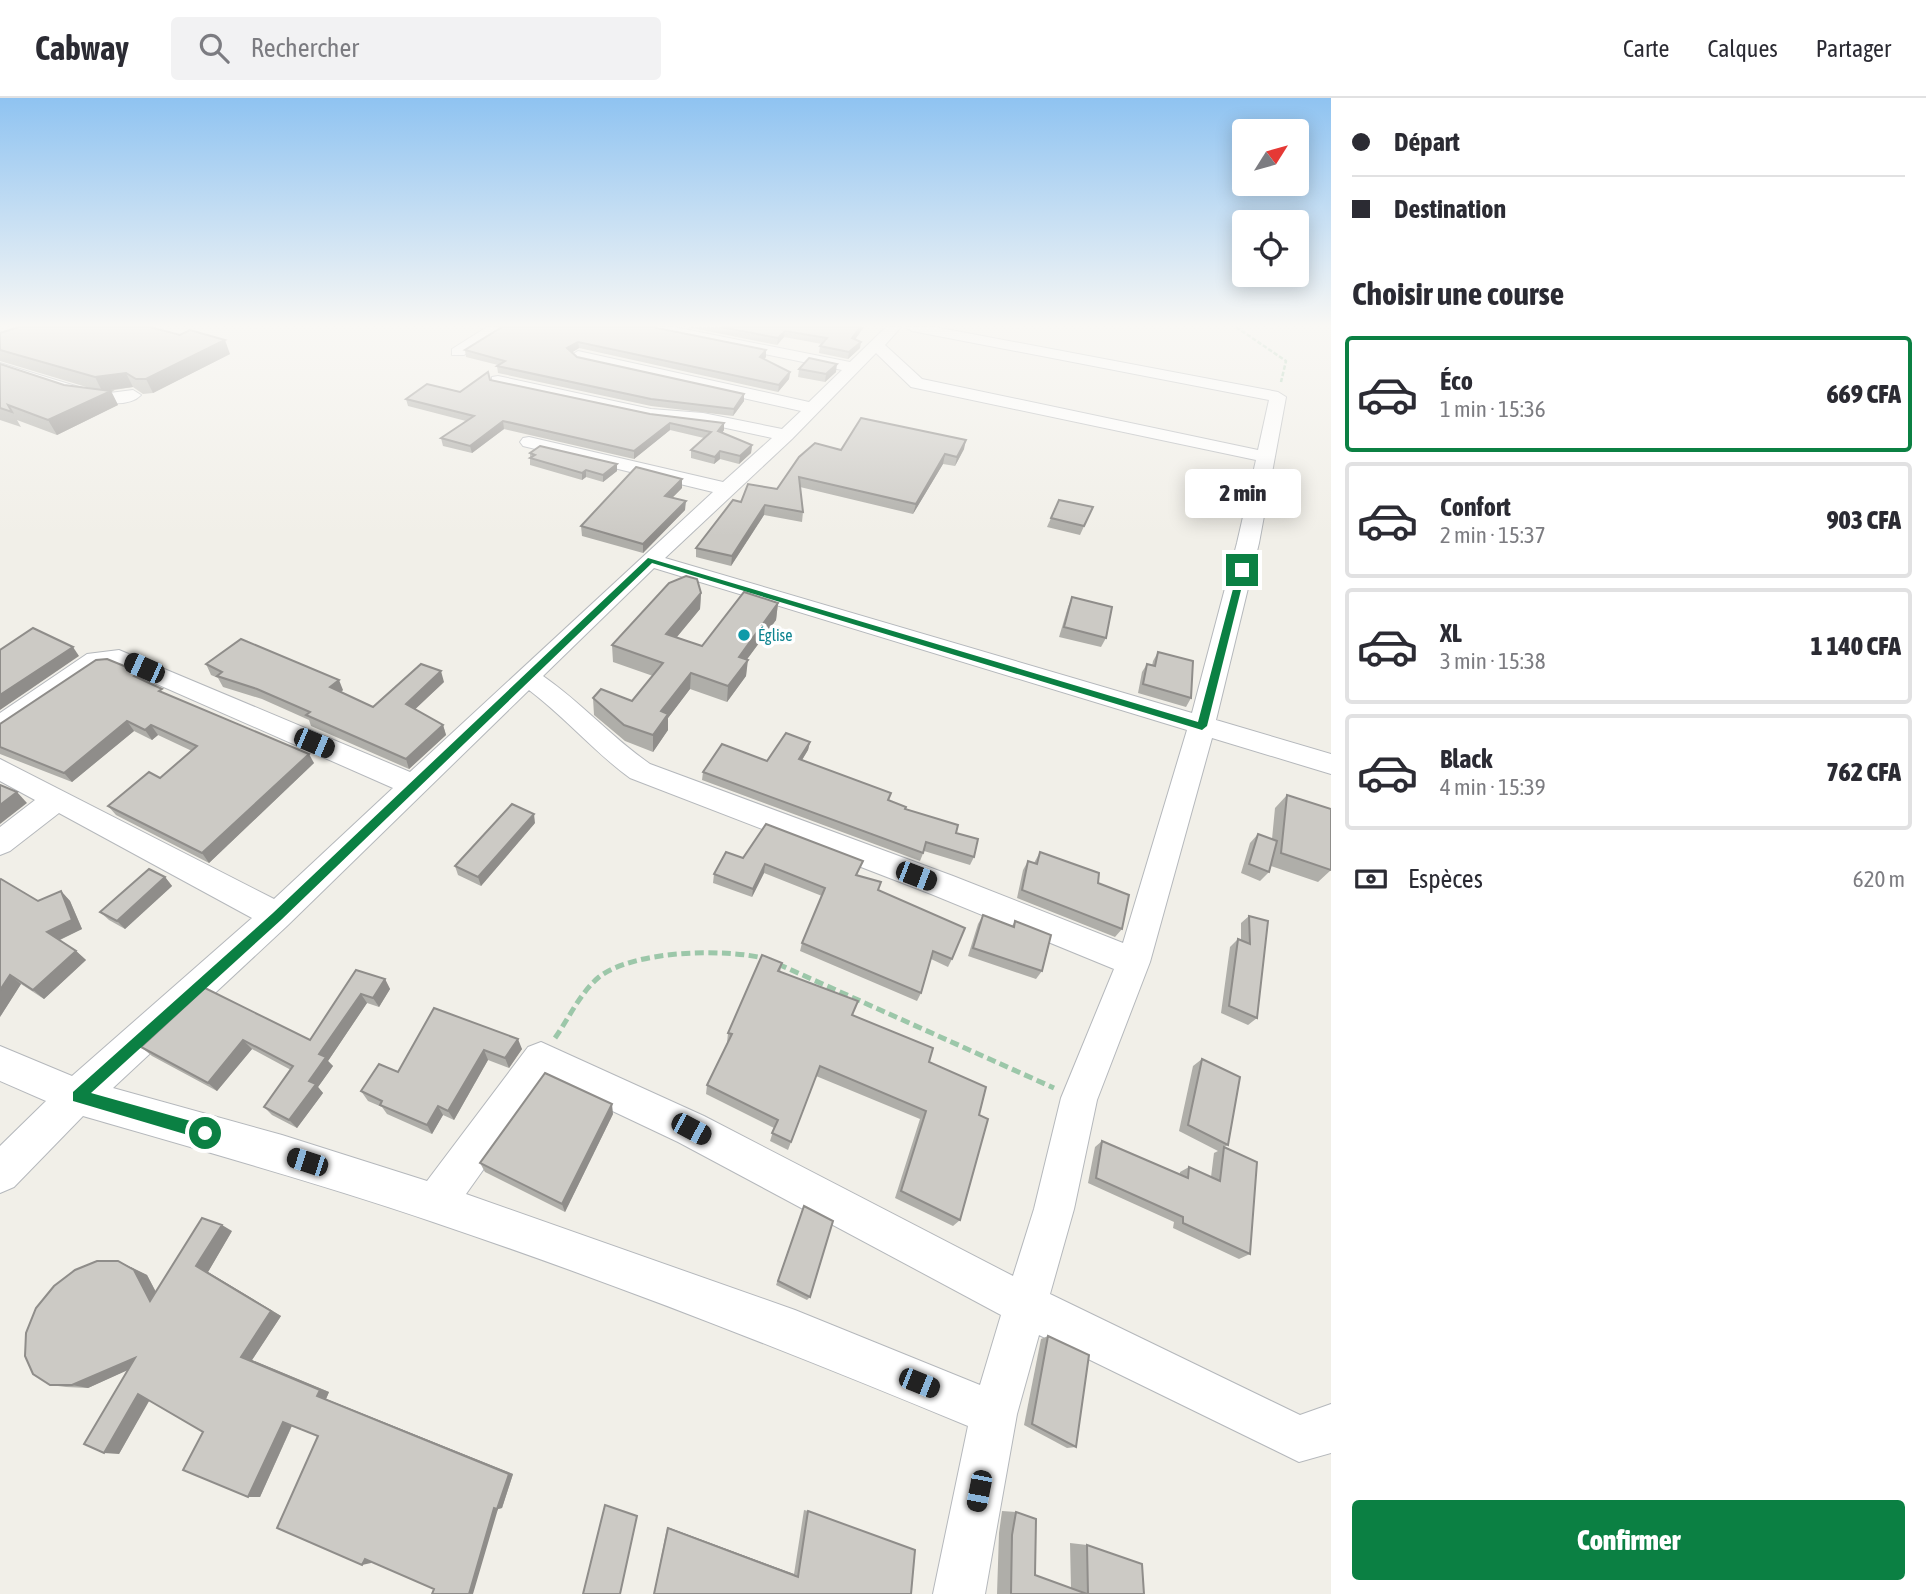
<!DOCTYPE html>
<html lang="fr">
<head>
<meta charset="utf-8">
<style>
  :root { --surface:#fff; --page:#f2f2f3; --text:#2b2b33; --muted:#7c7c81; --line:#e1e1e2; --accent:#0b8043 }
  body { margin:0; font-family:"Asap Condensed",sans-serif; background:var(--page); color:var(--text); height:100vh; display:flex; flex-direction:column; font-size:26px; white-space:nowrap }
  * { box-sizing:border-box; margin:0 }
  p { font-size:23px; color:var(--muted) }
  .icon { flex:none; width:38px; height:38px; fill:none; stroke:currentColor; stroke-width:2; stroke-linecap:round; stroke-linejoin:round }
  .map { position:relative; flex:1; overflow:hidden }
  .drawer { display:flex; flex-direction:column; background:var(--surface); width:595px }
  .drawer>* { flex:none }
  .top-card { display:grid; align-content:center; height:154px; padding:0 21px; background:var(--surface) }
  .needle { width:46px; rotate:53deg }
  .controls { position:absolute; left:1232px; top:21px; display:grid; gap:14px }
  .controls a { display:grid; place-items:center; width:77px; height:77px; border-radius:7px; background:var(--surface); box-shadow:0 4px 18px #0003; font-size:35px }
  .end { position:absolute; width:32px; height:32px; margin:-16px; border:9px solid #0b8043; background:#fff; box-shadow:0 0 0 4px #fff }
  .from { border-radius:50% }
  .bubble { position:absolute; height:49px; border-radius:7px; background:var(--surface); box-shadow:0 4px 18px #0003; font-size:23px; font-weight:800; line-height:49px; text-align:center }
  .car { position:absolute; width:21px; height:42px; margin:-21px -10px; border-radius:9px; box-shadow:0 0 5px 2px #0007; background:linear-gradient(#222 24%,#8ab4d8 0 40%,#222 0 76%,#8ab4d8 0 86%,#222 0) }
  .top-card b { display:flex; align-items:center; gap:24px; height:66px; font-size:26px }
  .top-card b+b { border-top:2px solid var(--line) }
  .top-card i { width:18px; height:18px; background:var(--text) }
  ul { padding:0; list-style:none }
  li { display:flex; align-items:center; gap:21px; height:116px; margin:0 14px 10px; padding:0 7px; border:4px solid var(--line); border-radius:7px }
  li div { flex:1 }
  li b { display:block; font-size:26px }
  li em { font-style:normal; font-weight:800 }
  li.active { border-color:var(--accent) }
  li>.icon { width:63px; height:63px; stroke-width:1.5 }
  h2 { padding:0 21px; font-size:32px; line-height:84px }
  .pay { display:flex; align-items:center; gap:18px; height:77px; padding:0 21px; font-size:26px }
  .pay p { margin-inline-start:auto }
  .primary-button { display:flex; gap:14px; margin-top:auto; padding:14px 21px }
  .primary-button a { flex:1; height:80px; border-radius:7px; background:var(--accent); color:#fff; font-size:28px; font-weight:800; line-height:80px; text-align:center }
  header { display:flex; align-items:center; gap:42px; box-sizing:border-box; height:98px; padding:0 35px; background:var(--surface); border-bottom:2px solid var(--line) }
  header strong { font-size:33px }
  nav { display:flex; gap:38px; margin-inline-start:auto; font-size:24px }
  .search { width:490px; height:63px; background:var(--page); display:flex; align-items:center; gap:18px; box-sizing:border-box; padding:0 24px; border-radius:7px; color:var(--muted); font-size:26px }
  main { display:flex; flex:1; min-height:0 }
  .map>svg:first-child { display:block }
</style>
</head>
<body>
<header>
<strong>Cabway</strong>
<div class="search"><svg class="icon" aria-label="search" viewBox="0 0 24 24"><circle cx="10" cy="10" r="6"/><path d="M15 15l6 6"/></svg>Rechercher</div>
<nav><a>Carte</a><a>Calques</a><a>Partager</a></nav>
</header>
<main>
<div class="map">
<svg width="1331" height="1496" viewBox="0 0 1331 1496">
  <rect width="100%" height="100%" fill="#f1efe8"/>
  <g fill="none" stroke-linecap="round" stroke-linejoin="round">
    <defs>
      <g id="minor">
        <path d="M487,229H504L464,257H452V251Z"/>
        <path d="M645,229H674L850,264L886,229H901L885,247L922,281L1258,352L1269,302L912,233L905,229H935L1278,294L1286,299L1259,445L1216,622L1331,656V676L1212,640L1150,864L1097,1002L1074,1111L1050,1196L1300,1317L1331,1306V1355L1299,1364L1039,1237L1017,1316L985,1496H933L968,1328C792,1255 614,1185 433,1124C318,1085 200,1052 83,1018L14,1089L0,1095V1048L46,1003L0,983V948L72,978L252,820L59,715L10,753L0,757V729L35,702L0,683V661L274,801L393,690L116,568L102,569L9,634L0,637V615L87,556L119,552L410,674L713,394L523,348L520,344L523,340L529,339L723,384L772,340L703,325L651,321L492,287V279L498,278L651,311L703,315L782,331L801,313L578,263L570,258L578,253L809,304L842,272L652,233ZM876,255L911,289L1256,362L1237,445L1192,615L665,460L792,341ZM654,470L1187,632L1123,845L953,778L650,666C612,640 581,604 543,578ZM529,592C565,619 594,654 630,680L931,796L1114,871L1061,1000L1034,1111L1013,1178L704,1018L541,944L528,949L427,1083L282,1037L113,990L288,827ZM547,982L678,1044L1001,1217L980,1287L795,1212L466,1096Z"/>
        <path d="M0,265L102,296L133,292L141,297C118,322 29,284 0,275Z"/>
      </g>
    </defs>
    <use href="#minor" stroke="#b5b8bc" stroke-width="2"/>
    <path stroke="#9cc7a9" stroke-width="2.5" stroke-dasharray="4.5 2" stroke-linecap="butt" d="M1236,229L1286,263L1281,284"/>
    <g stroke="#9cc7a9" stroke-width="5" stroke-dasharray="9 4.5" stroke-linecap="butt">
      <path d="M778,866L1054,990"/>
      <path d="M555,940C569,920 580,895 599,879C634,852 726,850 767,861"/>
    </g>
    <use href="#minor" fill="#fff" fill-rule="evenodd"/>
  </g>
  <g fill="#afaea9">
    <path d="M502,229L766,252V259L764,261L790,274L789,281L778,294L579,250L572,254L577,259L744,303L733,318L651,308L498,275L497,268L498,267L466,259L465,252Z"/>
    <path d="M687,229H864L855,241L860,250L848,261L819,255L820,248L822,246L784,239L777,247Z"/>
    <path d="M0,235L230,256L153,295L143,296L133,289L108,293H111L118,307L57,337L17,322L21,329L0,322V266L64,287L93,291L0,263Z"/>
    <path d="M799,271L836,274L825,284L798,279Z"/>
    <path d="M490,282L724,332L722,335L752,347L751,355L739,366L720,361L714,366L691,360V352L704,340L670,332L634,361L504,331L472,355L443,348L441,340L466,323L408,308L406,301L460,294Z"/>
    <path d="M964,351L955,368L943,366L913,416L800,389L803,414L802,424L764,417L731,468L696,459V450L741,404L777,391L841,352Z"/>
    <path d="M530,355L617,373L603,384L586,379L582,382L530,367Z"/>
    <path d="M682,390L672,400L685,412L643,455L582,438L581,428Z"/>
    <path d="M1059,402L1093,409L1080,437L1047,429Z"/>
    <path d="M701,495L700,511L677,539L702,548L778,505L776,522L747,561L746,578L727,604L690,591L668,620V632L653,654L625,643L594,617L593,600L632,603L653,578L613,564L612,547Z"/>
    <path d="M1072,499L1106,540L1101,549L1059,539L1068,509Z"/>
    <path d="M1158,554L1191,600L1186,609L1138,595L1142,574L1147,566L1152,568L1153,563Z"/>
    <path d="M206,566L343,592L341,594L373,609L444,584L415,611L443,627L446,637L409,671L311,628L309,622L262,601L223,589L218,580L211,577Z"/>
    <path d="M145,583L165,596L314,665L209,765L116,717L108,708L160,680L192,653L158,637L152,642L134,633L72,684L0,656V626Z"/>
    <path d="M810,644L808,652L802,662L956,735L974,759L970,767L924,753L920,763L702,682L703,674L767,663Z"/>
    <path d="M1287,697L1331,772L1318,784L1271,768L1269,774L1260,783L1241,775L1250,745L1258,736L1272,741L1275,710Z"/>
    <path d="M535,725L481,788L458,777L455,768Z"/>
    <path d="M1040,754L1098,785L1122,831L1115,839L1017,800L1023,772L1028,763L1034,765Z"/>
    <path d="M743,760L863,763L857,777L878,792L952,861L948,869L931,861L921,895L917,903L800,853L802,845L822,798L764,775L752,799L713,785L714,776Z"/>
    <path d="M165,779L172,788L125,831L109,822L100,814Z"/>
    <path d="M61,793L70,803L82,831L60,842L76,853L86,862L44,901L21,886L0,919L38,803Z"/>
    <path d="M983,817L1012,828L1015,823L1042,873L1036,881L968,858L978,826Z"/>
    <path d="M1249,818L1257,920L1248,927L1221,915L1230,849L1238,841L1241,843V825Z"/>
    <path d="M782,865L780,874L929,964L979,1017L960,1122L953,1128L895,1100L920,1021L816,978L788,1052L770,1043L774,1030L706,996L707,987L727,945L728,935Z"/>
    <path d="M356,872L385,881L390,891L379,909L367,905L328,963L333,968L318,989L323,995L297,1030L272,1017L264,1009L291,972L252,951L217,993L152,958L141,949L205,890L310,942Z"/>
    <path d="M434,910L522,951L509,970L488,962L454,1022L443,1017L432,1036L387,1016L382,1009L368,1003L361,993L398,974Z"/>
    <path d="M1202,961L1228,1047L1224,1049L1250,1156L1239,1161L1173,1130L1174,1124L1088,1085L1095,1049L1102,1043L1180,1076V1074L1189,1069L1211,1079L1214,1055L1218,1053L1179,1033L1193,968Z"/>
    <path d="M613,1016L565,1114L485,1074L480,1065Z"/>
    <path d="M804,1108L810,1199L807,1202L776,1187Z"/>
    <path d="M232,1133L208,1174L281,1218L252,1262L329,1294L326,1301L513,1376L502,1410L498,1411L434,1491L371,1464V1465L318,1338L292,1328L260,1399L203,1334L149,1302L119,1356L127,1272L88,1290L66,1289L50,1287L131,1169L147,1177L156,1194Z"/>
    <path d="M1048,1238L1076,1349L1067,1350L1024,1327L1041,1241Z"/>
    <path d="M804,1412L808,1413L911,1496H654L667,1429L794,1476Z"/>
    <path d="M1002,1413L1016,1414L1035,1477L1071,1490L1070,1445L1087,1447L1144,1496H997L999,1435Z"/>
  </g>
  <g fill="#8f8d8a">
    <path d="M860,229H864L851,247L852,240Z"/>
    <path d="M785,233L784,239L777,247L778,240Z"/>
    <path d="M225,242L230,256L153,295L146,281Z"/>
    <path d="M578,244L579,250L568,257L567,250Z"/>
    <path d="M861,244L860,250L848,261L849,254Z"/>
    <path d="M766,252V259L759,266L760,259Z"/>
    <path d="M837,266L836,274L825,284L826,276Z"/>
    <path d="M790,274L789,281L778,294L779,287Z"/>
    <path d="M126,275L133,289L102,293L95,279Z"/>
    <path d="M111,293L118,307L57,337L48,322Z"/>
    <path d="M744,296V303L733,318L734,311Z"/>
    <path d="M503,323L504,331L472,355L470,348Z"/>
    <path d="M670,325V332L634,361V353Z"/>
    <path d="M724,325V332L718,341V333Z"/>
    <path d="M966,342L964,351L955,368L957,359Z"/>
    <path d="M752,347L751,355L739,366L740,358Z"/>
    <path d="M720,353V361L714,366L715,359Z"/>
    <path d="M945,356L943,366L913,416L916,406Z"/>
    <path d="M617,366V373L603,384V377Z"/>
    <path d="M586,372V379L582,382V375Z"/>
    <path d="M682,381V390L665,407V398Z"/>
    <path d="M686,403L685,412L643,455V446Z"/>
    <path d="M765,407L764,417L731,468L732,458Z"/>
    <path d="M701,495L700,511L666,552V536Z"/>
    <path d="M778,505L776,522L737,575L739,559Z"/>
    <path d="M73,549L79,558L0,612V597Z"/>
    <path d="M748,562L746,578L727,604L728,588Z"/>
    <path d="M441,573L444,584L409,617L406,606Z"/>
    <path d="M139,574L146,584L134,578Z"/>
    <path d="M691,575L690,591L668,620V632L653,654V637L661,613Z"/>
    <path d="M339,582L343,592L335,599L330,589Z"/>
    <path d="M127,623L134,633L72,684L64,675Z"/>
    <path d="M151,627L158,637L152,642L145,632Z"/>
    <path d="M443,627L446,637L409,671L406,661Z"/>
    <path d="M810,644L808,652L797,670L799,661Z"/>
    <path d="M309,656L314,665L209,765L202,755Z"/>
    <path d="M17,694L27,705L0,726V707Z"/>
    <path d="M534,716L535,725L481,788L478,779Z"/>
    <path d="M765,766L764,775L752,799L753,791Z"/>
    <path d="M165,779L172,788L125,831L117,823Z"/>
    <path d="M61,793L70,803L82,831L57,843L47,834Z"/>
    <path d="M76,853L86,862L44,901L33,892Z"/>
    <path d="M10,877L21,886L0,919V892Z"/>
    <path d="M385,881L390,891L379,909L373,900Z"/>
    <path d="M361,896L367,905L328,963L333,968L318,989L323,995L297,1030L289,1022L309,983L319,956Z"/>
    <path d="M518,941L522,951L509,970L505,960Z"/>
    <path d="M243,942L252,951L217,993L208,985Z"/>
    <path d="M484,952L488,962L454,1022L448,1013Z"/>
    <path d="M612,1006L613,1016L565,1114L562,1106Z"/>
    <path d="M438,1008L443,1017L432,1036L427,1027Z"/>
    <path d="M222,1127L232,1133L208,1174L281,1218L252,1262L329,1294L326,1301L513,1376L502,1410L498,1411L473,1496H469L317,1298L241,1259L196,1168Z"/>
    <path d="M118,1163L147,1177L163,1208L150,1203Z"/>
    <path d="M135,1260L148,1263L88,1290L72,1287Z"/>
    <path d="M138,1296L152,1298L119,1356L104,1355Z"/>
    <path d="M283,1324L293,1325L260,1399H248Z"/>
    <path d="M667,1429L794,1476L798,1479L668,1430Z"/>
    <path d="M373,1459L371,1465L362,1467L365,1461Z"/>
  </g>
  <g fill="#cccac5" stroke="#8f8d8a" stroke-width="2">
    <path d="M19,229H150L180,237L190,232L225,242L146,281H136L126,275L95,279L0,252V235Z"/>
    <path d="M502,229H652L766,252L760,259L790,274L779,287L578,244L567,250L577,259L744,296L734,311L651,301L497,268L505,263L465,252Z"/>
    <path d="M721,229H860L852,240L861,244L849,254L820,248L827,240L785,233L778,240Z"/>
    <path d="M809,260L837,266L826,276L799,271Z"/>
    <path d="M0,266L64,287L111,293L48,322L8,307L12,314L0,310Z"/>
    <path d="M488,274L490,282L650,316L724,325L718,333L752,347L740,358L720,353L715,359L691,352L711,334L670,325L634,353L503,323L470,348L441,340L474,318L406,301L427,286L460,294Z"/>
    <path d="M861,320L966,342L957,359L945,356L916,406L799,379L803,414L765,407L732,458L696,450L733,402L741,404L748,386L777,391L799,359L815,345L841,352Z"/>
    <path d="M540,348L617,366L603,377L586,372L582,375L530,360L535,357L530,355Z"/>
    <path d="M636,369L682,381L665,398L686,403L643,446L581,428Z"/>
    <path d="M1059,402L1093,409L1084,428L1051,420Z"/>
    <path d="M686,478L697,481L701,495L666,536L702,548L744,494L778,505L739,559L748,562L728,588L691,575L661,613L668,616L653,637L624,627L593,600L601,591L632,603L663,565L612,547L669,485Z"/>
    <path d="M1072,499L1112,509L1106,540L1064,529Z"/>
    <path d="M33,530L73,549L0,597V552Z"/>
    <path d="M241,541L339,582L330,589L373,609L421,566L441,573L406,606L443,627L406,661L306,617L310,614L257,591L217,578L222,574L206,566Z"/>
    <path d="M1158,554L1193,563L1191,600L1143,586L1147,566L1155,568Z"/>
    <path d="M107,561L139,574L134,578L162,591L159,593L309,656L202,755L108,708L149,674L160,680L197,648L151,627L145,632L127,623L64,675L0,649V626L96,562Z"/>
    <path d="M786,635L810,644L799,661L891,695L888,702L906,709L905,711L958,727L956,735L978,741L974,759L926,744L923,755L703,674L722,646L767,663Z"/>
    <path d="M0,687L17,694L0,707Z"/>
    <path d="M1287,697L1331,711V772L1281,755Z"/>
    <path d="M512,706L534,716L478,779L455,768Z"/>
    <path d="M766,726L863,763L856,777L881,784L878,792L965,830L952,861L933,853L921,895L802,845L825,790L765,766L753,791L714,776L726,754L743,760Z"/>
    <path d="M1258,736L1277,743L1269,774L1249,766Z"/>
    <path d="M1040,754L1099,775L1098,785L1129,797L1122,831L1022,792L1028,763L1037,766Z"/>
    <path d="M149,771L165,779L117,823L100,814Z"/>
    <path d="M1,781L38,803L61,793L72,822L47,834L76,853L33,892L10,877L0,892V782Z"/>
    <path d="M983,817L1014,829L1015,823L1051,837L1042,873L973,850Z"/>
    <path d="M1249,818L1268,823L1257,920L1229,908L1238,841L1250,846Z"/>
    <path d="M762,857L782,865L778,873L858,903L852,917L933,950L929,964L986,989L979,1017L988,1021L960,1122L901,1093L926,1013L820,968L791,1044L772,1035L778,1022L707,987L732,936L728,935Z"/>
    <path d="M356,872L385,881L373,900L361,896L319,956L326,959L309,983L316,986L289,1022L264,1009L293,968L243,942L208,985L141,949L205,890L310,942Z"/>
    <path d="M434,910L518,941L505,960L484,952L448,1013L438,1008L427,1027L380,1007L382,1003L361,993L379,966L398,974Z"/>
    <path d="M1202,961L1240,979L1228,1047L1188,1027Z"/>
    <path d="M545,975L612,1006L562,1106L480,1065Z"/>
    <path d="M1102,1043L1188,1080L1189,1069L1220,1083L1224,1049L1257,1064L1250,1156L1183,1125V1119L1096,1080Z"/>
    <path d="M804,1108L833,1123L810,1199L778,1183Z"/>
    <path d="M202,1120L222,1127L196,1168L271,1213L241,1259L320,1292L317,1298L509,1376L497,1411L494,1410L469,1496H432L434,1491L365,1461L362,1467L277,1430L318,1338L283,1324L248,1399L183,1372L203,1334L138,1296L104,1355L84,1346L135,1260L72,1287H50L33,1276L25,1258L26,1235L36,1210L54,1188L75,1172L97,1163H118L134,1172L150,1203Z"/>
    <path d="M1048,1238L1089,1257L1076,1349L1032,1326Z"/>
    <path d="M605,1407L637,1418L620,1496H583Z"/>
    <path d="M808,1413L915,1452L911,1496H654L668,1430L798,1479Z"/>
    <path d="M1016,1414L1036,1421L1035,1477L1087,1496H1011L1012,1437Z"/>
    <path d="M1087,1447L1142,1466L1144,1496H1088Z"/>
  </g>
  <linearGradient id="sky" x2="0" y2="1"><stop stop-color="#8fc3f1"/><stop offset="0.52" stop-color="#f9f8f5"/><stop offset="1" stop-color="#f9f8f5" stop-opacity="0"/></linearGradient>
  <rect width="1331" height="438" fill="url(#sky)"/>
  <path fill="#0b8043" d="M648,460L1198,624L1238,472L1242,469L1246,472L1207,628L1202,632L652,465L281,822L91,995L205,1027L213,1035L210,1040L205,1042L73,1003V994L273,815Z"/>
  <circle fill="#0f9aa8" stroke="#fff" stroke-width="2.5" cx="744" cy="537" r="7"/>
  <g text-anchor="middle" stroke-width="7" stroke-linejoin="round" paint-order="stroke">
    <g font-size="16" fill="#0d838f" stroke="#fff" text-anchor="start">
      <text x="758" y="543">Église</text>
    </g>
  </g>
</svg>
<div class="controls">
<a><svg class="needle" viewBox="-14 -14 28 28"><path d="M0-13l5 13h-10z" fill="#e53935"/><path d="M0 13l5-13h-10z" fill="#7c7c81"/></svg></a>
<a><svg class="icon" aria-label="locate" viewBox="0 0 24 24"><circle cx="12" cy="12" r="6"/><path d="M12 2v4M12 18v4M2 12h4M18 12h4"/></svg></a>
</div>
<i class="end from" style="left:205px;top:1035px"></i>
<i class="end" style="left:1242px;top:472px"></i>
<div class="bubble" style="left:1185px;top:371px;width:116px">2 min</div>
<i class="car" style="left:144px;top:570px;rotate:294deg"></i>
<i class="car" style="left:314px;top:645px;rotate:113deg"></i>
<i class="car" style="left:916px;top:778px;rotate:111deg"></i>
<i class="car" style="left:691px;top:1031px;rotate:118deg"></i>
<i class="car" style="left:307px;top:1064px;rotate:288deg"></i>
<i class="car" style="left:919px;top:1285px;rotate:112deg"></i>
<i class="car" style="left:979px;top:1393px;rotate:191deg"></i>
</div>
<section class="drawer">
<div class="top-card">
<b><i class="from"></i>Départ</b>
<b><i></i>Destination</b>
</div>
<h2>Choisir une course</h2>
<ul>
<li class="active"><svg class="icon" aria-label="car" viewBox="0 0 24 24"><path d="M5 17H2v-5l4-1 3-4h7l3 4 3 1v5h-3M9 17h6M6 11h13"/><circle cx="7" cy="17" r="2"/><circle cx="17" cy="17" r="2"/></svg><div><b>Éco</b><p>1 min · 15:36</p></div><em>669 CFA</em></li>
<li><svg class="icon" aria-label="car" viewBox="0 0 24 24"><path d="M5 17H2v-5l4-1 3-4h7l3 4 3 1v5h-3M9 17h6M6 11h13"/><circle cx="7" cy="17" r="2"/><circle cx="17" cy="17" r="2"/></svg><div><b>Confort</b><p>2 min · 15:37</p></div><em>903 CFA</em></li>
<li><svg class="icon" aria-label="car" viewBox="0 0 24 24"><path d="M5 17H2v-5l4-1 3-4h7l3 4 3 1v5h-3M9 17h6M6 11h13"/><circle cx="7" cy="17" r="2"/><circle cx="17" cy="17" r="2"/></svg><div><b>XL</b><p>3 min · 15:38</p></div><em>1 140 CFA</em></li>
<li><svg class="icon" aria-label="car" viewBox="0 0 24 24"><path d="M5 17H2v-5l4-1 3-4h7l3 4 3 1v5h-3M9 17h6M6 11h13"/><circle cx="7" cy="17" r="2"/><circle cx="17" cy="17" r="2"/></svg><div><b>Black</b><p>4 min · 15:39</p></div><em>762 CFA</em></li>
</ul>
<div class="pay"><svg class="icon" aria-label="cash" viewBox="0 0 24 24"><path d="M3 7h18v10H3z"/><circle cx="12" cy="12" r="2"/></svg>Espèces<p>620 m</p></div>
<div class="primary-button"><a>Confirmer</a></div>
</section>
</main>
</body>
</html>
